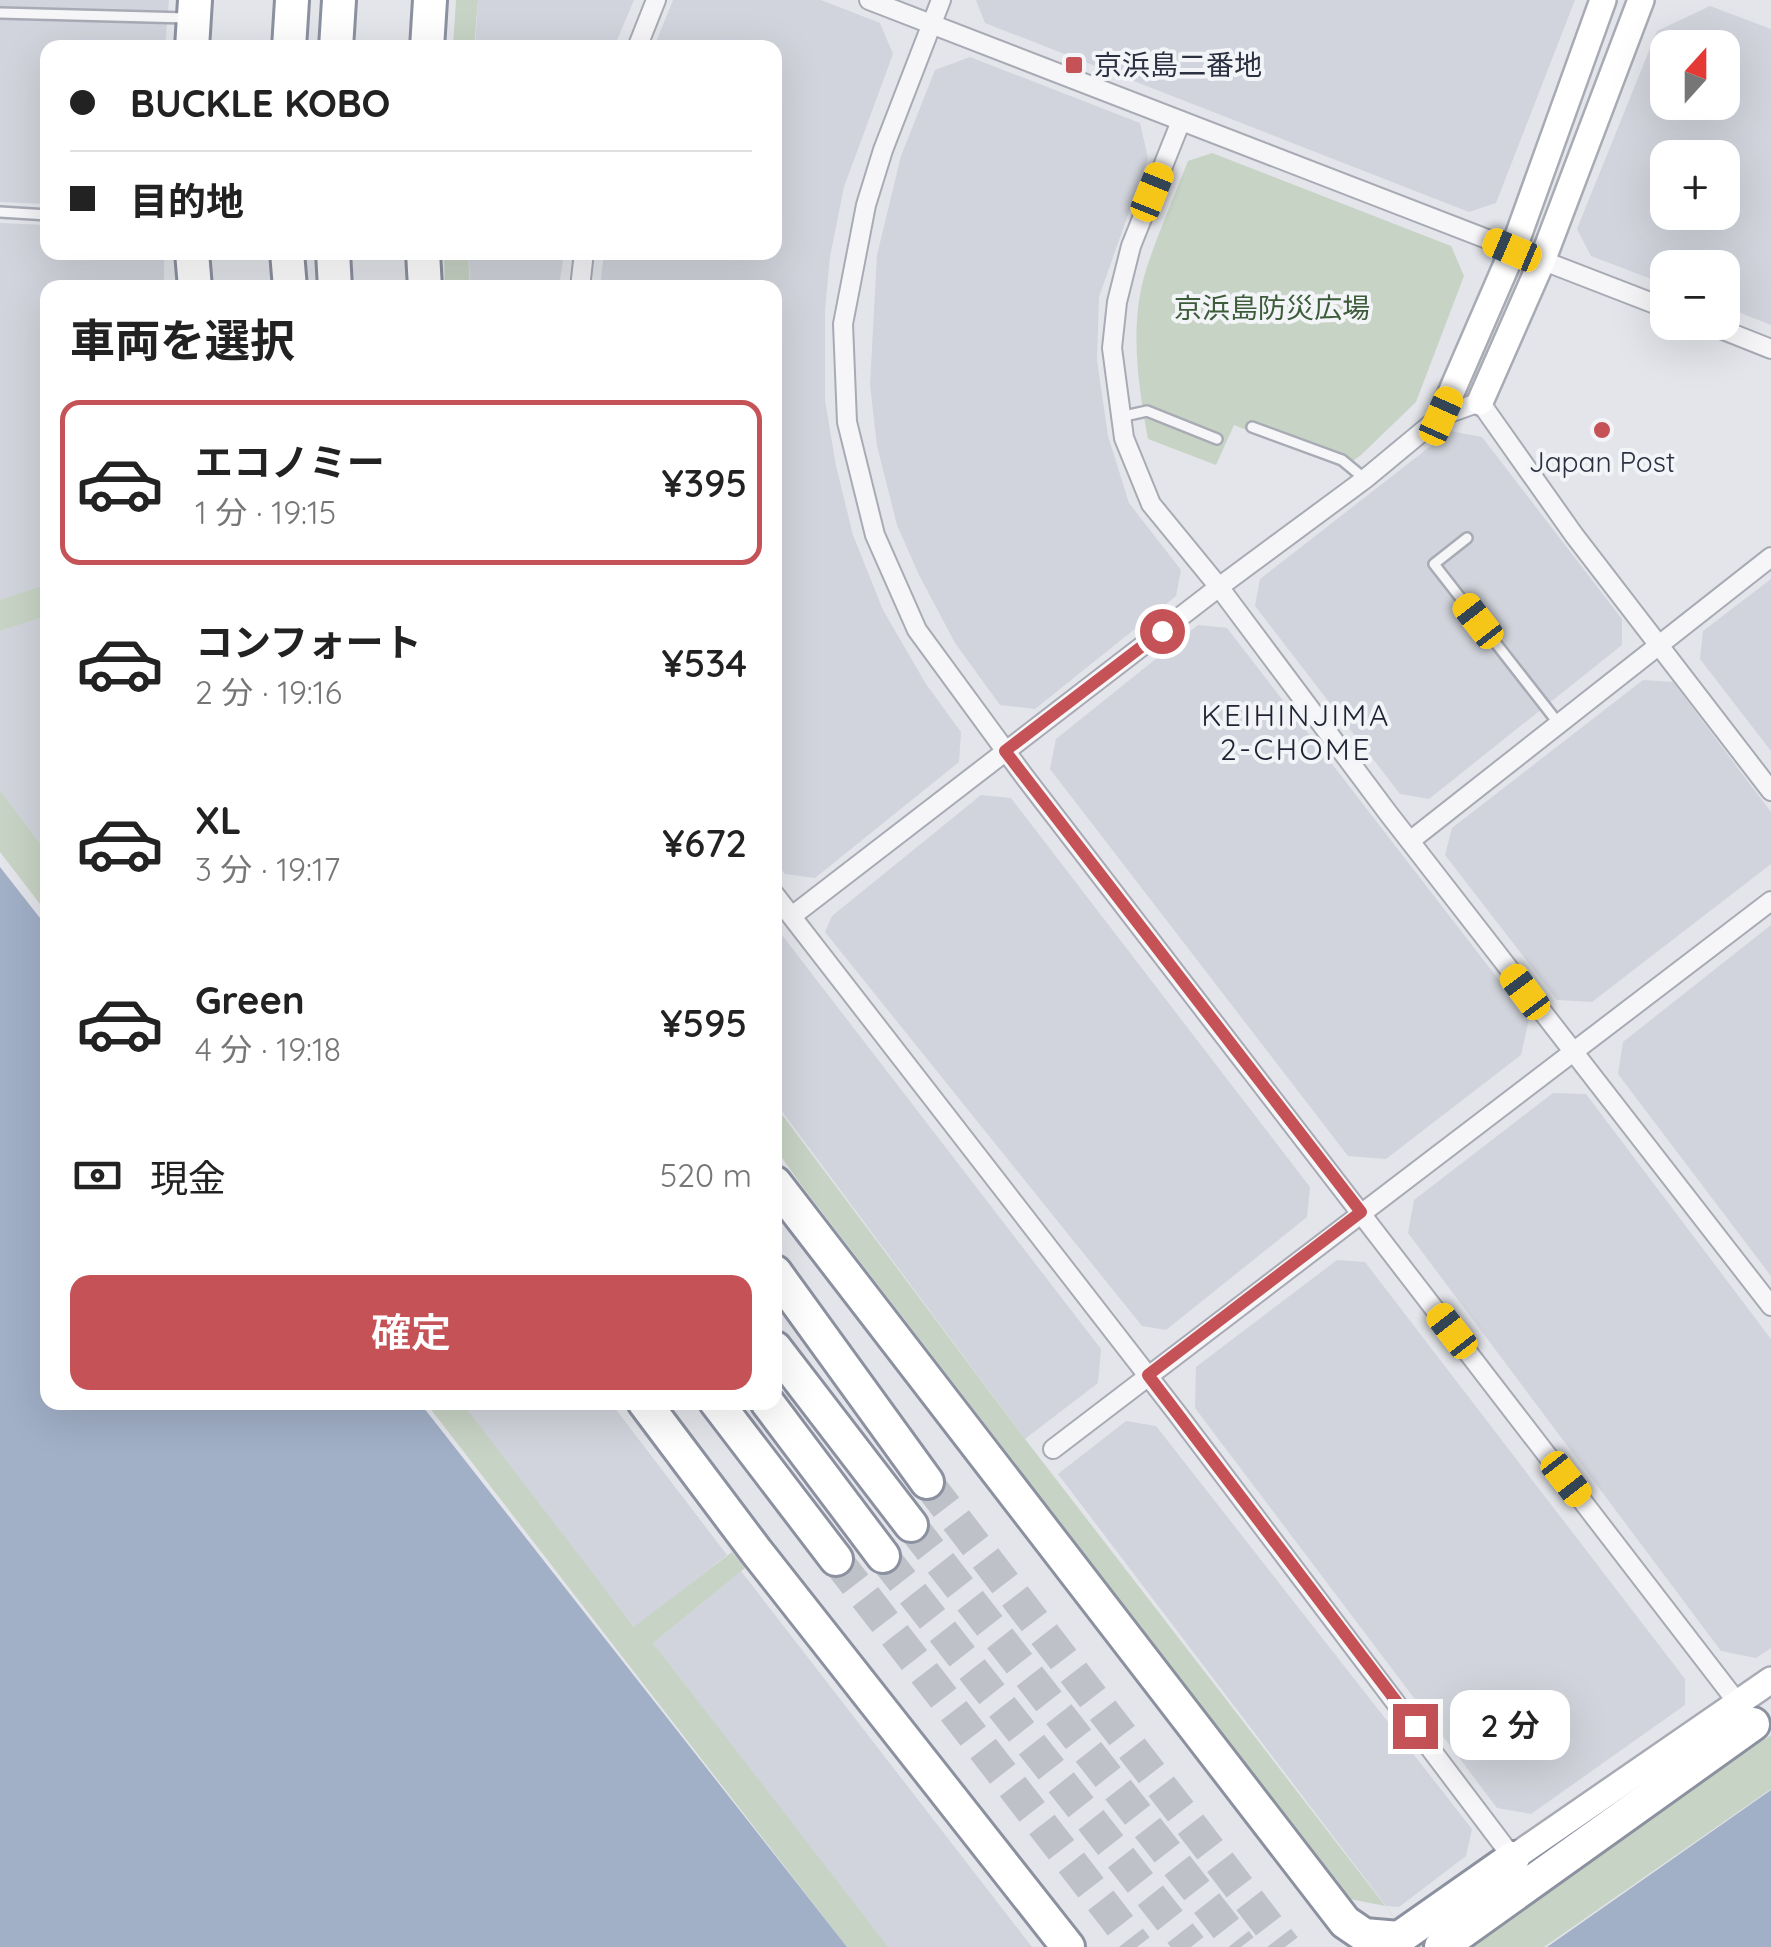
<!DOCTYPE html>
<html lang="ja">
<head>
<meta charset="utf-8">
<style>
  :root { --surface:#fff; --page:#f6f6f6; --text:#222; --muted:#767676; --line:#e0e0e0; --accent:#c55256 }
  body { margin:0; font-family:Quicksand,"Noto Sans JP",sans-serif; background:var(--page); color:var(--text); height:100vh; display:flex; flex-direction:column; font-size:38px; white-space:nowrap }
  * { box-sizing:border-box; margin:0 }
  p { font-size:32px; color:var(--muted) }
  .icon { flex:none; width:55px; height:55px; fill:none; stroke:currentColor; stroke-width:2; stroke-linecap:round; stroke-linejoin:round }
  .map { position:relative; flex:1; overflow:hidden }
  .drawer { position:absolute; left:40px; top:280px; width:742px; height:1130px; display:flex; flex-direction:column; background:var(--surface); border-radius:20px; box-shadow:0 10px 40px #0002 }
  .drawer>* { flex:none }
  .banner { position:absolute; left:40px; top:40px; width:742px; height:220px; border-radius:20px; box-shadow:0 10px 40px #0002; display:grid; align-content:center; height:220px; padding:0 30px; background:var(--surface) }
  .needle { width:65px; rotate:21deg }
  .fabs { position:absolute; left:1650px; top:30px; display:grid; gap:20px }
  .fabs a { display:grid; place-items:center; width:90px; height:90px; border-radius:20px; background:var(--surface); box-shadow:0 10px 40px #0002; font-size:50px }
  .end { position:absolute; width:45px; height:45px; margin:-22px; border:12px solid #c55256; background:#fff; box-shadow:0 0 0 5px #fff }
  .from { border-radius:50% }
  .bubble { position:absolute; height:70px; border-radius:20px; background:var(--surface); box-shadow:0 10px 40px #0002; font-size:32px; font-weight:600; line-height:70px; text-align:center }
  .car { position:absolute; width:30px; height:60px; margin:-30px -15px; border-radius:12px; box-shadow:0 0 8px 2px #0007; background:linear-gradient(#f5c518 24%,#345 0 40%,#f5c518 0 76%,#345 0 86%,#f5c518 0) }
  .banner b { display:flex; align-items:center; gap:35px; height:95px; font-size:38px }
  .banner b+b { border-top:2px solid var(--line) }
  .banner i { width:25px; height:25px; background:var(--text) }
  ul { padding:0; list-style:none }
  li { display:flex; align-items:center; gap:30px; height:165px; margin:0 20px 15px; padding:0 10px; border:5px solid transparent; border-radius:20px }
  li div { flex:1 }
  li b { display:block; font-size:38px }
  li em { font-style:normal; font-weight:600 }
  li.on { border-color:var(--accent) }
  li>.icon { width:90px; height:90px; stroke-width:1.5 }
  h2 { padding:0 30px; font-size:45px; line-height:120px }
  .pay { display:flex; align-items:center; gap:25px; height:110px; padding:0 30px; font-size:38px }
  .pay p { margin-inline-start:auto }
  .cta { display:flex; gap:20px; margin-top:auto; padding:20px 30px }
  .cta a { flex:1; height:115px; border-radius:20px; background:var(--accent); color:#fff; font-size:40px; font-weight:600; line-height:115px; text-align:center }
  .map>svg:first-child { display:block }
</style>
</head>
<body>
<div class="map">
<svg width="1771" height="1947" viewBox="0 0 1771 1947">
  <rect width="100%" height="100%" fill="#e3e5ea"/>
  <g fill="#d1d4dc" fill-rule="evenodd">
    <path d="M0,0H169L165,47L48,48L47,204L0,202Z"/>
    <path d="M478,0H634L614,47H475Z"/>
    <path d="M673,0H821L880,23L893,54L844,187L830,257L825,311V400L836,466L853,535L883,610L926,684L961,732L959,762L815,878L785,874L775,861V288L600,287L604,253L775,252V48L654,47Z"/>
    <path d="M976,0H1575L1496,203L1469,212L985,23Z"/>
    <path d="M1710,6L1771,29V325L1723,306L1722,268H1668L1667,285L1591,256L1577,229L1657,31ZM1668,48H1722V102H1668ZM1668,158H1722V212H1668Z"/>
    <path d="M970,57L1140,123L1148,158L1099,297L1097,360L1108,436L1129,503L1181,570L1176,596L1035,709L1000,705L955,643L919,575L897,525L877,446L870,385L877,255L901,156L935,70Z"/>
    <path d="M0,223L47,225L48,252L164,253V287L48,288L47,584L0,600Z"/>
    <path d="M468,253H564L559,287H471Z"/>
    <path d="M1450,431L1482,437L1622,619V645L1429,799L1400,794L1255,606L1260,579Z"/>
    <path d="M1771,579V751L1700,659L1703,631Z"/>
    <path d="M47,616V853L0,790V631Z"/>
    <path d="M1198,625L1227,628L1529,1019L1521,1055L1386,1159L1348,1156L1050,769L1056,739Z"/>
    <path d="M1643,680L1673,682L1771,812V864L1592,1002L1557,1000L1445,855L1452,828Z"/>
    <path d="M981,795L1011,798L1310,1187L1307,1217L1166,1330L1142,1326L825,932L832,916Z"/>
    <path d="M1771,925V1276L1618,1074L1623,1042Z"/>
    <path d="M775,926L1101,1349L1098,1383L1025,1439L775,1102Z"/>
    <path d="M1553,1093L1586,1094L1771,1339V1648L1756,1658L1721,1651L1408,1233L1414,1200Z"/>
    <path d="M1337,1260L1365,1262L1685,1679V1705L1531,1814L1497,1808L1195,1408L1196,1367Z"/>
    <path d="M458,1403H611L727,1555L635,1628Z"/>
    <path d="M1126,1421L1156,1426L1472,1829L1466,1856L1399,1907L1386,1906L1058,1474Z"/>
    <path d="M741,1571L1032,1947H886L653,1643Z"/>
  </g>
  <g fill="#c7d3c5">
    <path d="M456,0H478L474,47H453Z"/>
    <path d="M1212,153L1451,246L1464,276L1416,402L1361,455L1343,468L1234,425L1216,465L1148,439C1138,384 1129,325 1146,270C1158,233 1174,197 1188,161Z"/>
    <path d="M444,253H468L470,287H445Z"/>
    <path d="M47,584V616L0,631V600Z"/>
    <path d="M0,790L47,853V913L0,852Z"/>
    <path d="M775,1105L1025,1439L1417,1947L1385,1906L1350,1899L805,1190L775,1148Z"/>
    <path d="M426,1403H462L634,1627L732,1552L745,1568L653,1643L888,1947H847Z"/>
    <path d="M1771,1735V1789L1544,1947H1465Z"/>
  </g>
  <g fill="#a1afc7">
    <path d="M0,867L47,927L48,1402L420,1403L847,1947H0Z"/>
    <path d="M1771,1790V1947H1547Z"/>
  </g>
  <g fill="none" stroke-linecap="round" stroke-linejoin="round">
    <g stroke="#bec1c8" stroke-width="32" stroke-dasharray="32 16" stroke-linecap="butt">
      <path d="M927,1482L1285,1947"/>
      <path d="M911,1525L1241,1947"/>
      <path d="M883,1556L1191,1947"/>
      <path d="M836,1559L1137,1947"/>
    </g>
    <defs>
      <g id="lane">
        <path d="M0,13L187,18"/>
        <path d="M0,212L48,215"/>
        <path d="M1120,417L1147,411L1217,439"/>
        <path d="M1252,427L1342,460L1365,479"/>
        <path d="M1467,538L1434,564L1559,724"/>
      </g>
      <g id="street">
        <path d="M869,0L1668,309"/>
        <path d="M941,0L883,150L866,205L843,324L847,422L875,535L917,630L1024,776L1744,1711"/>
        <path d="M637,48L656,0"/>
        <path d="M1181,121L1131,246L1117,302L1112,348L1124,438L1151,504L1219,587L1388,813L1771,1306"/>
        <path d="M580,288L584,252"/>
        <path d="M1703,322L1771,349"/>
        <path d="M1410,841L1771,557"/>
        <path d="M775,895L1176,1412L1513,1858"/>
        <path d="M792,916L1219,587L1365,479L1441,416L1480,402L1574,535L1771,791"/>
        <path d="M1053,1449L1771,901"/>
      </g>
      <g id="secondary">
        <path d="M1480,402L1542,261L1641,0"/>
        <path d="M1441,416L1513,250L1603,0"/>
        <path d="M1513,1858L1771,1680"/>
      </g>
      <g id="highway">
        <path d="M192,48L195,0"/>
        <path d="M289,48L292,0"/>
        <path d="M336,48L339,0"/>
        <path d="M427,48L430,0"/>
        <path d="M192,252L195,288"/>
        <path d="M287,252L290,288"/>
        <path d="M333,252L335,288"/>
        <path d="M423,252L425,288"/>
        <path d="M775,1183L1345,1922L1364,1935L1399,1938L1513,1858"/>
        <path d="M775,1272L927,1482"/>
        <path d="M775,1348L911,1525"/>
        <path d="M644,1402L756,1551L1068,1947"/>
        <path d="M716,1402L836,1559"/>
        <path d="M767,1402L883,1556"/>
        <path d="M1441,1947L1753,1724"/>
      </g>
    </defs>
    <use href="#lane" stroke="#a8abb4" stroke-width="14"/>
    <use href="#street" stroke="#a8abb4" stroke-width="22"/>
    <use href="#secondary" stroke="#a8abb4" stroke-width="30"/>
    <use href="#highway" stroke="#8c91a0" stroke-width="38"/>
    <use href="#lane" stroke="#f6f6f9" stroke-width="9"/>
    <use href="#street" stroke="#f6f6f9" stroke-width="18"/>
    <use href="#secondary" stroke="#fff" stroke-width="25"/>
    <use href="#highway" stroke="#fff" stroke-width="32"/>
  </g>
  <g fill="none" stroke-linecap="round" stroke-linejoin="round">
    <path stroke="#c55256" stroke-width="12" d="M1162,631L1005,751L1361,1212L1148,1375L1415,1726"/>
  </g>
  <g fill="#c55256" stroke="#f3f4f8" stroke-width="4">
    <rect x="1064" y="55" width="20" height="20" rx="5"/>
    <circle cx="1602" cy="430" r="10"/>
  </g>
  <g text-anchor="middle" stroke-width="8" stroke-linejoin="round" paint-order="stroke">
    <g font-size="28" fill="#2c3141" stroke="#f3f4f8" text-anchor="start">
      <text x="1094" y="75">京浜島二番地</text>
      <text x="1602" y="472" text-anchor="middle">Japan Post</text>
    </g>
    <g font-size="28" fill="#3d5c3a" stroke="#f3f4f8">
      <text x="1272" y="318">京浜島防災広場</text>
    </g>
    <g font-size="30" letter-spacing="2.5" fill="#1e2232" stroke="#f3f4f8">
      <text x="1296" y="726">KEIHINJIMA<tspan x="1296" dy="34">2-CHOME</tspan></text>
    </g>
  </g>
</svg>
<div class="fabs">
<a><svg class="needle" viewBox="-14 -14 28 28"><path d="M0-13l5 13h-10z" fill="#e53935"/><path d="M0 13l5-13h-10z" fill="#767676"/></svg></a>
<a>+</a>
<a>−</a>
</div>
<i class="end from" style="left:1162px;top:631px"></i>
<i class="end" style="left:1415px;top:1726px"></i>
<div class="bubble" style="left:1450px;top:1690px;width:120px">2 分</div>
<i class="car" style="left:1152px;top:192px;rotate:22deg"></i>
<i class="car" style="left:1512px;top:250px;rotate:293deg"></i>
<i class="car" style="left:1441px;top:416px;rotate:24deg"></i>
<i class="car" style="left:1478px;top:621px;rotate:322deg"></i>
<i class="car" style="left:1525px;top:992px;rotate:323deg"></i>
<i class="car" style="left:1452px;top:1331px;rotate:322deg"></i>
<i class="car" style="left:1566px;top:1479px;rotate:142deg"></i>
<div class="banner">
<b><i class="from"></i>BUCKLE KOBO</b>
<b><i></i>目的地</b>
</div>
<section class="drawer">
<h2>車両を選択</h2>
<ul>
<li class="on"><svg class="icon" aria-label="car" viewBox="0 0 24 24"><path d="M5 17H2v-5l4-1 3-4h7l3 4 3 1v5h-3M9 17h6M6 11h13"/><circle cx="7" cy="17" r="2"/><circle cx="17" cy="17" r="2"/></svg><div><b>エコノミー</b><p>1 分 · 19:15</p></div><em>¥395</em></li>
<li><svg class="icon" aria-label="car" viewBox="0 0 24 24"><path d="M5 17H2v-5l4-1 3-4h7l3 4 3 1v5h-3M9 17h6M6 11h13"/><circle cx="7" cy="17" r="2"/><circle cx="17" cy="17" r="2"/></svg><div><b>コンフォート</b><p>2 分 · 19:16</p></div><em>¥534</em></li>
<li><svg class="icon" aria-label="car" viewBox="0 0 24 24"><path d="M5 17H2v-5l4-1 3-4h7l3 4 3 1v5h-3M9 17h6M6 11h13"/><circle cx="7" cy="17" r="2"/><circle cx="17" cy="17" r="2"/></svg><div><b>XL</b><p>3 分 · 19:17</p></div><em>¥672</em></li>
<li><svg class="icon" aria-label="car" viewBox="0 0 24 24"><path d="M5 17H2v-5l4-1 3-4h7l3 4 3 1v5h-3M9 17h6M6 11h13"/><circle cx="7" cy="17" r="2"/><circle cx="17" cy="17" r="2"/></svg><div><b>Green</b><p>4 分 · 19:18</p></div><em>¥595</em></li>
</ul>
<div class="pay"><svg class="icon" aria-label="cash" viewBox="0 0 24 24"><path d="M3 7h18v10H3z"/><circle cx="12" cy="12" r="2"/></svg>現金<p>520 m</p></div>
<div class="cta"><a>確定</a></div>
</section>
</div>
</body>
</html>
